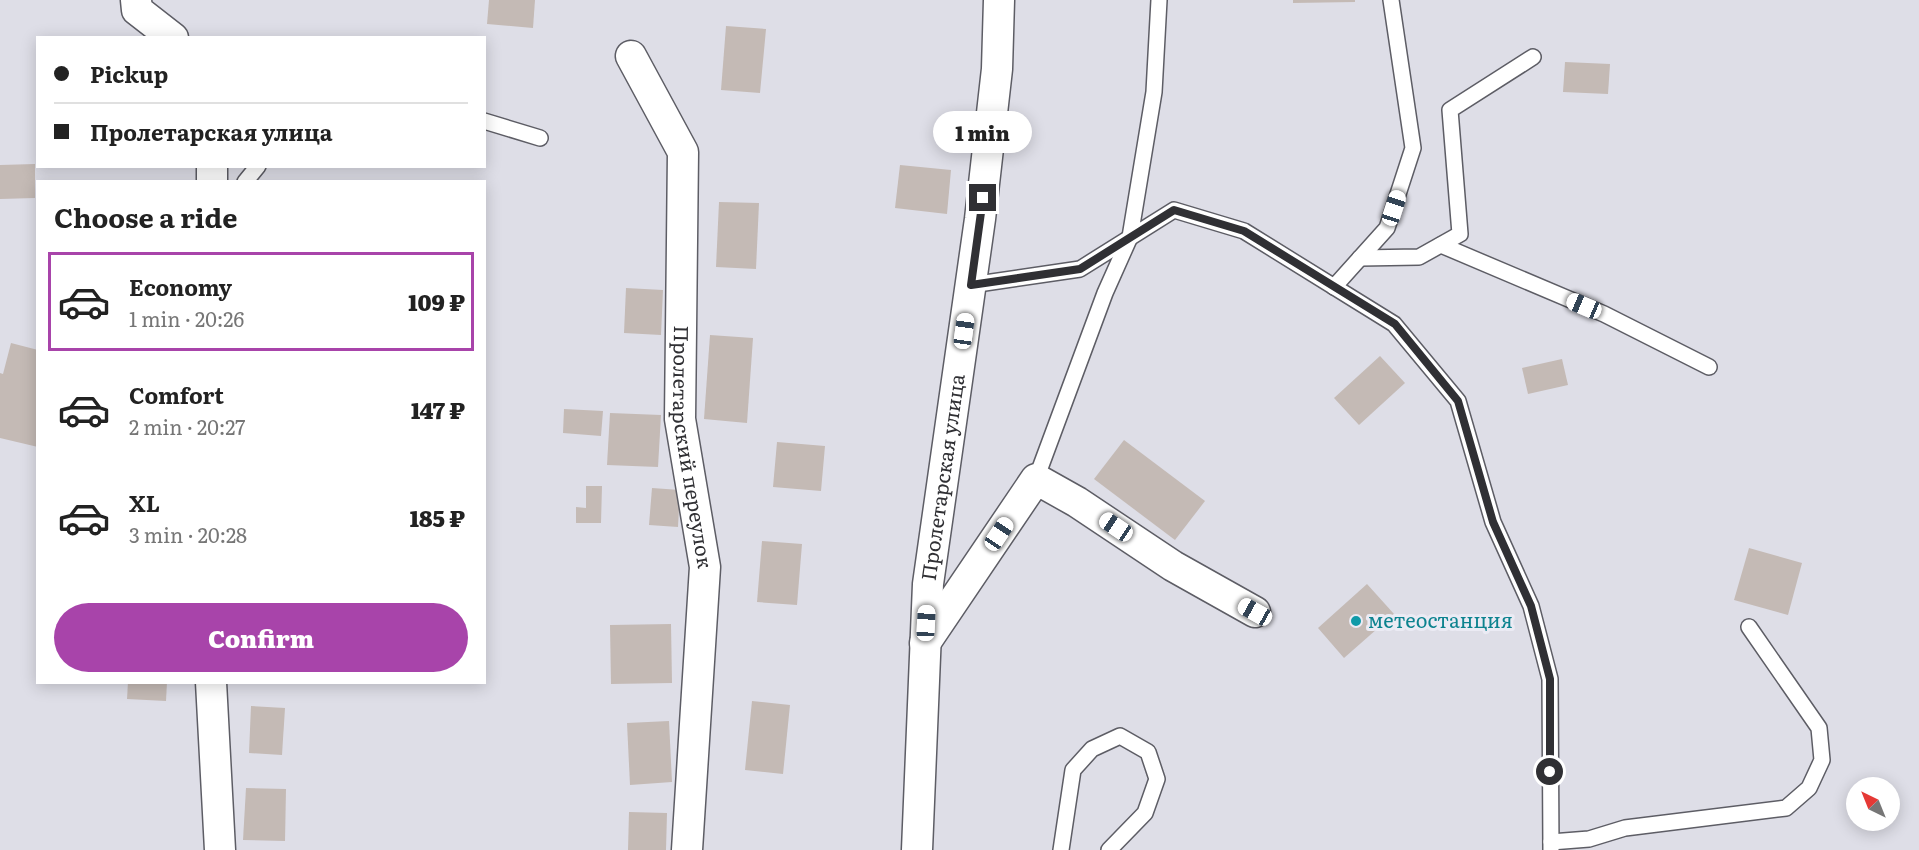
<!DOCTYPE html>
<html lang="en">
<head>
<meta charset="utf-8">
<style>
  :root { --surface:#fff; --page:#f6f6f6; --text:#222; --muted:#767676; --line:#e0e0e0; --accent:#a844aa }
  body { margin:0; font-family:Literata,serif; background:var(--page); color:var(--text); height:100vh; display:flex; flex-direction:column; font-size:22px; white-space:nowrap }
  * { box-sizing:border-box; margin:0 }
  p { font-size:20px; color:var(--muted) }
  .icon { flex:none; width:33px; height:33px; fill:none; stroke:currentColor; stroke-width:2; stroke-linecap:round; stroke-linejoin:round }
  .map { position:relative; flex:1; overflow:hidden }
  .panel { position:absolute; left:36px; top:180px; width:450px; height:504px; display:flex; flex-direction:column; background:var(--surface); border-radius:0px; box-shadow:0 3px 15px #0003 }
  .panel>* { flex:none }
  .guide { position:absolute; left:36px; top:36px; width:450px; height:132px; border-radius:0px; box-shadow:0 3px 15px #0003; display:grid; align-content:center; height:132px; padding:0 18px; background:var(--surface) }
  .needle { width:39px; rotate:317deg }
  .buttons { position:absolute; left:1846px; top:777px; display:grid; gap:12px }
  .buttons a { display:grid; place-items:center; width:54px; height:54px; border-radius:50%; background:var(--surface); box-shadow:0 3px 15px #0003; font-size:30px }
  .end { position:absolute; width:27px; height:27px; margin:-14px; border:8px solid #303034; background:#fff; box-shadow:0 0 0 3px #fff }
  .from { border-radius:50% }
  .bubble { position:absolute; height:42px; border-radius:21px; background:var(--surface); box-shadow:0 3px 15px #0003; font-size:20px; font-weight:800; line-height:42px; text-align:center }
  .car { position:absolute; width:18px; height:36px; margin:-18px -9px; border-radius:8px; box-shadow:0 0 4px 2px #0007; background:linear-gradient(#fff 24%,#345 0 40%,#fff 0 76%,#345 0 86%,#fff 0) }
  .guide b { display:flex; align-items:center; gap:21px; height:57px; font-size:22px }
  .guide b+b { border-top:2px solid var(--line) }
  .guide i { width:15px; height:15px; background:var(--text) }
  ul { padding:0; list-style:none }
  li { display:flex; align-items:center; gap:18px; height:99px; margin:0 12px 9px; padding:0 6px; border:3px solid transparent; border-radius:0px }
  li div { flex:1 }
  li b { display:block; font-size:22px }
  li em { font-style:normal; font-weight:800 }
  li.selected { border-color:var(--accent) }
  li>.icon { width:54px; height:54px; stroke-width:1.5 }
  h2 { padding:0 18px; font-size:27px; line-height:72px }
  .cta { display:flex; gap:12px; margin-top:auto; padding:12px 18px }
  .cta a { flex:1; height:69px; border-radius:36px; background:var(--accent); color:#fff; font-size:24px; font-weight:800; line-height:69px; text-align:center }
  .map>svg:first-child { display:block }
</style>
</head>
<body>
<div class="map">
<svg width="1919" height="850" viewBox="0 0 1919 850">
  <rect width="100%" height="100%" fill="#dedee7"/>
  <g fill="#c4bab5">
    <path d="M489,0H535L533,28L487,24Z"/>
    <path d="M1293,0H1355V2L1293,3Z"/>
    <path d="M726,26L766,29L760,93L721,90Z"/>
    <path d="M1565,62L1610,64L1608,94L1563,92Z"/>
    <path d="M35,164V198L0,199V165Z"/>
    <path d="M900,165L951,170L947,214L895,208Z"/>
    <path d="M719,202L759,203L756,269L716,267Z"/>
    <path d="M626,288L663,290L661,335L624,333Z"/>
    <path d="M710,335L753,338L747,423L704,419Z"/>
    <path d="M11,343L38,350V447L0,438V373L3,374Z"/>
    <path d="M1380,356L1405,383L1359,425L1334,398Z"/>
    <path d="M1562,359L1568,385L1528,394L1522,368Z"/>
    <path d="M564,409L603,411L601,436L563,433Z"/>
    <path d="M610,413L661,415L658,467L607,465Z"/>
    <path d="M1124,440L1205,501L1175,540L1094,479Z"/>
    <path d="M777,442L825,446L821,491L773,487Z"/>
    <path d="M586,486H602L601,523H576V507L586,508Z"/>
    <path d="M652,488L680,490L678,527L649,525Z"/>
    <path d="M762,541L802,544L797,605L757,602Z"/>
    <path d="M1749,548L1802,563L1788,615L1734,600Z"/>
    <path d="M1367,584L1394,614L1344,658L1318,628Z"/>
    <path d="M671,624L672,683L611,684L610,625Z"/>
    <path d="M128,682H167L166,701L127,699Z"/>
    <path d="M752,701L790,705L783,774L745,770Z"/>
    <path d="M251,706L285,708L282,755L249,753Z"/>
    <path d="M669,721L672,782L630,785L627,723Z"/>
    <path d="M246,788L286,789L285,841L243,840Z"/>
    <path d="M629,812L667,813L666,850H628Z"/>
  </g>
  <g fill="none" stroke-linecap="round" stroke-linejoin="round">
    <defs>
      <g id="lane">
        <path d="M484,121L540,138"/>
        <path d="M245,182L258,166"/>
        <path d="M1441,245L1604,314L1709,367"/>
        <path d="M1360,258L1419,257L1460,234L1450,110L1533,57"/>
        <path d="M971,285L1080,269L1174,210L1244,231L1394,324L1458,401L1493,522L1531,606L1550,679L1551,850"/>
        <path d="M1334,287L1387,228L1413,148L1391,0"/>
        <path d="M1036,479L1105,293L1130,237L1154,92L1159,0"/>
        <path d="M1551,842L1589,839L1625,828L1786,808L1809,788L1822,760L1819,728L1749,627"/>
        <path d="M1061,850L1073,770L1092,749L1120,736L1148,752L1157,779L1145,813L1109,850"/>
      </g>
      <g id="street">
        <path d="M136,0L137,10L173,38"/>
        <path id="s1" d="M631,56L683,152L680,419L705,567L687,850"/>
        <path d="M212,182V166"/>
        <path d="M925,643L1036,479L1077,502L1173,566L1255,612"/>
        <path d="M211,682L220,850"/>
        <path id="s2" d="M917,850L928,584L980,219L997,69L999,0"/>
      </g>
    </defs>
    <use href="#lane" stroke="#5d5d65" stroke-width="18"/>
    <use href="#street" stroke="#5d5d65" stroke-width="33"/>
    <use href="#lane" stroke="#fff" stroke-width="15"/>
    <use href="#street" stroke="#fff" stroke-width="30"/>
  </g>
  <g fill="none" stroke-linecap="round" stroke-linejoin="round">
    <path stroke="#303034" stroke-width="8" d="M983,198L971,285L1080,269L1174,210L1244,231L1395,324L1458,401L1493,522L1531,606L1550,679V772"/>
  </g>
  <circle fill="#0f9aa8" stroke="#ebebf4" stroke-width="2" cx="1356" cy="621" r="6"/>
  <g text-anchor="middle" stroke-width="6" stroke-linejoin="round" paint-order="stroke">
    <g font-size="20" fill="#303034" stroke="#ebebf4">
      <text dy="7" stroke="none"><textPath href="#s1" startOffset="405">Пролетарский переулок</textPath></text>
      <text dy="7" stroke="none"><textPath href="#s2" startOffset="374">Пролетарская улица</textPath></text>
    </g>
    <g font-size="20" fill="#0d838f" stroke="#ebebf4" text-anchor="start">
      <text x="1368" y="628">метеостанция</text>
    </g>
  </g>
</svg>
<div class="buttons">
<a><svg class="needle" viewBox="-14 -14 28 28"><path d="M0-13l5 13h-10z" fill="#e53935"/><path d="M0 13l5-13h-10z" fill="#767676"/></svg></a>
</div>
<i class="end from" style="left:1550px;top:772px"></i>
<i class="end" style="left:983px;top:198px"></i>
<div class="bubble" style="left:933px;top:111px;width:99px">1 min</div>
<i class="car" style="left:1394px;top:208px;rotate:18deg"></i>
<i class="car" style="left:1584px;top:306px;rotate:293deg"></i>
<i class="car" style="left:964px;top:331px;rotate:8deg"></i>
<i class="car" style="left:1116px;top:527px;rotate:304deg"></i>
<i class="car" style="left:999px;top:534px;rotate:34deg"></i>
<i class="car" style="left:1255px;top:612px;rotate:299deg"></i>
<i class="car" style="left:926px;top:623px;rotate:3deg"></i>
<div class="guide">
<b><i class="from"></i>Pickup</b>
<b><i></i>Пролетарская улица</b>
</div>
<section class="panel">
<h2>Choose a ride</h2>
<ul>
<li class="selected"><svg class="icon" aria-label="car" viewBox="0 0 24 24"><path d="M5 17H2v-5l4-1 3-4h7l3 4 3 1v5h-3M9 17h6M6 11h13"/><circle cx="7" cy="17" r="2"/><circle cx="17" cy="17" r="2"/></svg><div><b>Economy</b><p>1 min · 20:26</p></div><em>109 ₽</em></li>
<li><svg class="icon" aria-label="car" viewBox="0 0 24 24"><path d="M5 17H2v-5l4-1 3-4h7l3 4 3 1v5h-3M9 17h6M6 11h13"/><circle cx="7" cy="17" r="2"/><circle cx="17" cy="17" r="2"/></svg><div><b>Comfort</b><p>2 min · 20:27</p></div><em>147 ₽</em></li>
<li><svg class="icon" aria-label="car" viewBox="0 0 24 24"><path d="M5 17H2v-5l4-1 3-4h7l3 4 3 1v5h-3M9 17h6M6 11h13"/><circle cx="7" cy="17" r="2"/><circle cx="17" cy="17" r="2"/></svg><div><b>XL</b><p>3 min · 20:28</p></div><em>185 ₽</em></li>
</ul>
<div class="cta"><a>Confirm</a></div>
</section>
</div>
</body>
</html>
